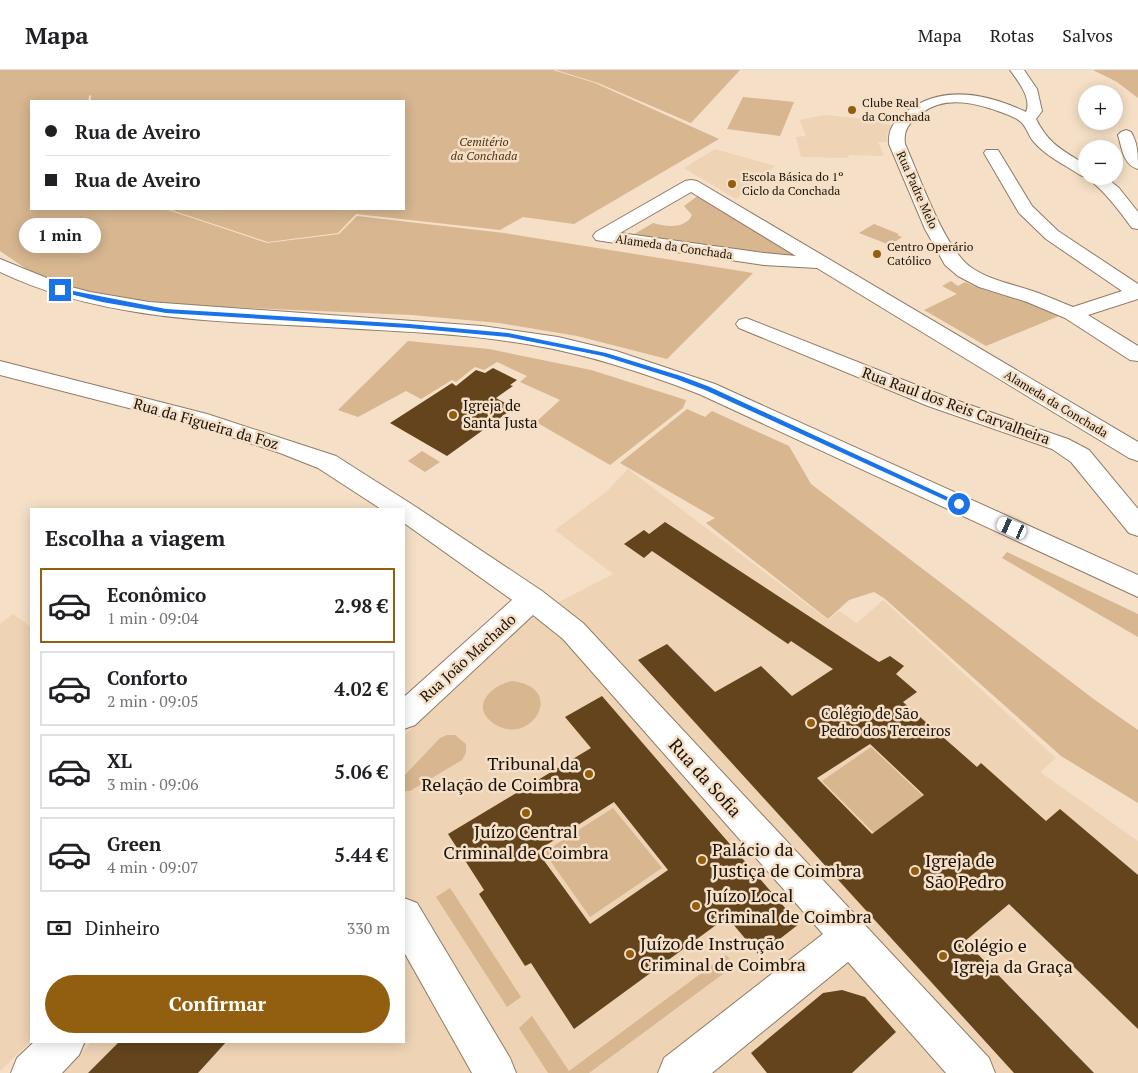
<!DOCTYPE html>
<html lang="pt">
<head>
<meta charset="utf-8">
<style>
  :root { --surface:#fff; --page:#f6f6f6; --text:#202124; --muted:#757577; --line:#e0e0e0; --accent:#925e10 }
  body { margin:0; font-family:"PT Serif",serif; background:var(--page); color:var(--text); height:100vh; display:flex; flex-direction:column; font-size:19px; white-space:nowrap }
  * { box-sizing:border-box; margin:0 }
  p { font-size:16px; color:var(--muted) }
  .icon { flex:none; width:28px; height:28px; fill:none; stroke:currentColor; stroke-width:2; stroke-linecap:round; stroke-linejoin:round }
  .map { position:relative; flex:1; overflow:hidden }
  .details { position:absolute; left:30px; top:438px; width:375px; height:535px; display:flex; flex-direction:column; background:var(--surface); border-radius:0px; box-shadow:0 2px 12px #0003 }
  .details>* { flex:none }
  .banner { position:absolute; left:30px; top:30px; width:375px; height:110px; border-radius:0px; box-shadow:0 2px 12px #0003; display:grid; align-content:center; height:110px; padding:0 15px; background:var(--surface) }
  .controls { position:absolute; left:1078px; top:15px; display:grid; gap:10px }
  .controls a { display:grid; place-items:center; width:45px; height:45px; border-radius:50%; background:var(--surface); box-shadow:0 2px 12px #0003; font-size:25px }
  .end { position:absolute; width:22px; height:22px; margin:-11px; border:6px solid #1a73e8; background:#fff; box-shadow:0 0 0 2px #fff }
  .from { border-radius:50% }
  .bubble { position:absolute; height:35px; border-radius:18px; background:var(--surface); box-shadow:0 2px 12px #0003; font-size:16px; font-weight:600; line-height:35px; text-align:center }
  .car { position:absolute; width:15px; height:30px; margin:-15px -8px; border-radius:6px; box-shadow:0 0 4px 1px #0007; background:linear-gradient(#fff 24%,#345 0 40%,#fff 0 76%,#345 0 86%,#fff 0) }
  .banner b { display:flex; align-items:center; gap:18px; height:48px; font-size:19px }
  .banner b+b { border-top:1px solid var(--line) }
  .banner i { width:12px; height:12px; background:var(--text) }
  ul { padding:0; list-style:none }
  li { display:flex; align-items:center; gap:15px; height:75px; margin:0 10px 8px; padding:0 5px; border:2px solid var(--line); border-radius:0px }
  li div { flex:1 }
  li b { display:block; font-size:19px }
  li em { font-style:normal; font-weight:600 }
  li.current { border-color:var(--accent) }
  li>.icon { width:45px; height:45px; stroke-width:1.5 }
  h2 { padding:0 15px; font-size:22px; line-height:60px }
  .pay { display:flex; align-items:center; gap:12px; height:55px; padding:0 15px; font-size:19px }
  .pay p { margin-inline-start:auto }
  .action { display:flex; gap:10px; margin-top:auto; padding:10px 15px }
  .action a { flex:1; height:58px; border-radius:30px; background:var(--accent); color:#fff; font-size:20px; font-weight:600; line-height:58px; text-align:center }
  header { display:flex; align-items:center; gap:30px; box-sizing:border-box; height:70px; padding:0 25px; background:var(--surface); border-bottom:1px solid var(--line) }
  header strong { font-size:24px }
  nav { display:flex; gap:28px; margin-inline-start:auto; font-size:18px }
  .map>svg:first-child { display:block }
</style>
</head>
<body>
<header>
<strong>Mapa</strong>
<nav><a>Mapa</a><a>Rotas</a><a>Salvos</a></nav>
</header>
<div class="map">
<svg width="1138" height="1003" viewBox="0 0 1138 1003">
  <rect width="100%" height="100%" fill="#f5dfc6"/>
  <g fill="#eed3b5">
    <path d="M825,45L883,51V54L891,55L887,65V72H878L884,86L848,85L849,88L801,87L796,67L806,66L800,50Z"/>
    <path d="M715,79L775,96L736,129L684,98Z"/>
    <path d="M628,399L828,550L839,541L857,553L883,530L1056,688L1040,702L1138,771V1003H61L93,971H404V666L517,554L613,504L555,460L606,422Z"/>
    <path d="M13,544L31,557V971L0,1001V554Z"/>
  </g>
  <g fill="#d7b690">
    <path d="M0,0H553L595,13L719,69L574,154L523,147L500,160L356,144L338,163L268,172L168,139H404V31H91V25L89,26L88,31H31V139H165L267,173L339,164L357,146L504,163L753,203L667,289L577,266L499,253L412,245L158,234L83,220L28,200L0,181Z"/>
    <path d="M556,0H740L691,53L598,13Z"/>
    <path d="M1093,0H1138V28L1117,12Z"/>
    <path d="M743,27L794,32L780,66L727,59Z"/>
    <path d="M699,125L794,183L792,186L785,187L633,165L653,153C666,157 686,159 692,145L684,136Z"/>
    <path d="M874,154L899,164L897,165L902,167L890,175L859,163Z"/>
    <path d="M951,211L958,216L965,212C996,227 1030,229 1059,246L986,276L924,240L957,224L942,216Z"/>
    <path d="M408,271L489,279L591,300L686,330L683,338L610,395L536,352L560,330L520,312L527,306L497,292L484,300L475,297L456,312L452,310L421,329L406,321L358,347L338,340Z"/>
    <path d="M687,339L705,347L712,341L789,376L811,414L1095,630L1138,660V733L1061,686L884,528L874,522L849,530L828,549L706,453L715,448L620,393Z"/>
    <path d="M422,381L440,392L425,402L408,391Z"/>
    <path d="M1007,482L1138,544V567L1002,488Z"/>
    <path d="M512,611C569,618 529,679 493,653C469,636 493,614 512,611Z"/>
    <path d="M447,665H455L466,674V683L462,690L410,721H404V706L440,668Z"/>
    <path d="M871,677L923,726L874,763L822,711Z"/>
    <path d="M613,738L662,798L590,847L544,782Z"/>
    <path d="M450,818L521,927L507,937L436,827Z"/>
    <path d="M726,885L735,895L589,1003H548L519,958L532,946L569,1001Z"/>
  </g>
  <g fill="#63441d" fill-rule="evenodd">
    <path d="M493,298L517,310L510,315L513,316L496,328L514,338L447,386L390,353L452,313L456,316L476,300L485,303Z"/>
    <path d="M665,452L879,592L890,586L904,596L896,604L917,622L903,632L977,697L981,693L1046,751L1060,739L1138,805V959L1009,834L965,871L1094,1003H1014L638,590L667,574L715,622L761,596L792,626L833,599L791,571L788,574L652,481L644,488L624,474L644,460L649,464ZM870,674L924,725L872,764L817,708Z"/>
    <path d="M602,626L799,854L759,885L727,847L574,959L531,893L525,896L479,824L484,820L448,764L591,678L565,647ZM614,732L668,800L590,854L537,781Z"/>
    <path d="M842,920L865,927L896,962L852,1003H767L751,983L823,923Z"/>
    <path d="M120,971H227L198,1003H88Z"/>
  </g>
  <g fill="none" stroke-linecap="round" stroke-linejoin="round">
    <defs>
      <g id="street">
        <path d="M1010,0H1024L1037,19L1042,41L1036,49C1049,75 1063,80 1086,95V106H1104L1119,118L1138,142V159L1132,158C1121,143 1097,110 1080,105C1065,95 1046,86 1034,72C1029,67 1027,58 1022,53C1019,49 1011,46 1006,44C980,34 946,24 922,43C910,53 903,58 905,74C919,105 945,181 972,198C993,212 1018,215 1041,224C1052,228 1062,233 1073,237L1122,221L1046,169L1019,143L984,83L986,80H998L1032,136L1058,161L1138,214V229L1088,245L1138,276V291L1130,290L1065,248L1027,232L979,217L958,206L945,195L925,159L889,74C888,59 894,51 906,42C942,14 988,24 1026,42C1032,28 1018,11 1010,0Z"/>
        <path d="M1126,60L1131,62C1138,73 1138,86 1138,99C1123,95 1122,78 1118,65L1121,62Z"/>
        <path d="M691,110L697,111L1138,372V391L1129,388L817,198L764,195L602,171L596,170L593,166L596,162L685,111ZM691,122L796,186L764,183L620,163Z"/>
        <path d="M746,248L944,326L1068,369L1089,380L1138,439V466L1129,463L1071,392L1052,379L928,336L739,258L736,254L739,250Z"/>
        <path d="M0,291L207,344L336,386L413,435L542,521L546,529L542,537L532,540L522,537L404,453V439H381L318,398L280,383L191,354L0,305Z"/>
        <path d="M404,828L417,833L510,988L516,1003H472L404,882Z"/>
      </g>
      <g id="secondary">
        <path d="M0,189L64,215L90,222L149,232L482,256L558,267L616,281L715,314L1138,505V527L699,324C645,303 590,285 532,275C471,264 407,262 344,258C228,251 107,253 0,202Z"/>
        <path d="M532,518L542,521L583,553L989,988L995,1003H946L848,892L712,1003H658L664,988L823,864L563,569L533,545L415,655L404,659V627L522,521Z"/>
        <path d="M35,971H85L79,985L62,1003H11L17,988Z"/>
      </g>
    </defs>
    <use href="#street" stroke="#8f7b65" stroke-width="2"/>
    <use href="#secondary" stroke="#8f7b65" stroke-width="2"/>
    <use href="#street" fill="#fff" fill-rule="evenodd"/>
    <use href="#secondary" fill="#fff" fill-rule="evenodd"/>
  </g>
  <path fill="#1a73e8" d="M58,218L166,239L409,254L508,263L606,283L681,306L710,317L963,434L956,435L705,320L676,309L603,286L508,267L409,258L166,243L102,232L58,221Z"/>
  <g fill="#925e10" stroke="#f5dfc6" stroke-width="2">
    <circle cx="852" cy="40" r="5"/>
    <circle cx="732" cy="114" r="5"/>
    <circle cx="877" cy="184" r="5"/>
    <circle cx="453" cy="345" r="5"/>
    <circle cx="811" cy="653" r="5"/>
    <circle cx="589" cy="704" r="5"/>
    <circle cx="526" cy="743" r="5"/>
    <circle cx="702" cy="790" r="5"/>
    <circle cx="915" cy="801" r="5"/>
    <circle cx="696" cy="836" r="5"/>
    <circle cx="630" cy="884" r="5"/>
    <circle cx="943" cy="886" r="5"/>
  </g>
  <g text-anchor="middle" stroke-width="5" stroke-linejoin="round" paint-order="stroke">
    <g font-size="12" fill="#191209" stroke="#f5dfc6" text-anchor="start">
      <text x="862" y="37">Clube Real<tspan x="862" dy="14">da Conchada</tspan></text>
      <text x="742" y="111">Escola Básica do 1º<tspan x="742" dy="14">Ciclo da Conchada</tspan></text>
      <text x="887" y="181">Centro Operário<tspan x="887" dy="14">Católico</tspan></text>
    </g>
    <g font-size="12" font-style="italic" fill="#4a3110" stroke="#f5dfc6">
      <text x="484" y="76">Cemitério<tspan x="484" dy="14">da Conchada</tspan></text>
    </g>
    <g font-size="12" fill="#191209" stroke="#f5dfc6">
      <text transform="translate(917 120) rotate(66)" y="4">Rua Padre Melo</text>
      <text transform="translate(674 177) rotate(8)" y="4">Alameda da Conchada</text>
      <text transform="translate(1056 334) rotate(31)" y="4">Alameda da Conchada</text>
    </g>
    <g font-size="15" fill="#191209" stroke="#f5dfc6" text-anchor="start">
      <text x="463" y="341">Igreja de<tspan x="463" dy="17">Santa Justa</tspan></text>
      <text x="821" y="649">Colégio de São<tspan x="821" dy="17">Pedro dos Terceiros</tspan></text>
    </g>
    <g font-size="15" fill="#191209" stroke="#f5dfc6">
      <text transform="translate(956 336) rotate(20)" y="5">Rua Raul dos Reis Carvalheira</text>
      <text transform="translate(206 354) rotate(16)" y="5">Rua da Figueira da Foz</text>
      <text transform="translate(468 588) rotate(-42)" y="5">Rua João Machado</text>
    </g>
    <g font-size="18" fill="#191209" stroke="#f5dfc6" text-anchor="start">
      <text x="579" y="700" text-anchor="end">Tribunal da<tspan x="579" dy="21">Relação de Coimbra</tspan></text>
      <text x="526" y="768" text-anchor="middle">Juízo Central<tspan x="526" dy="21">Criminal de Coimbra</tspan></text>
      <text x="712" y="786">Palácio da<tspan x="712" dy="21">Justiça de Coimbra</tspan></text>
      <text x="925" y="797">Igreja de<tspan x="925" dy="21">São Pedro</tspan></text>
      <text x="706" y="832">Juízo Local<tspan x="706" dy="21">Criminal de Coimbra</tspan></text>
      <text x="640" y="880">Juízo de Instrução<tspan x="640" dy="21">Criminal de Coimbra</tspan></text>
      <text x="953" y="882">Colégio e<tspan x="953" dy="21">Igreja da Graça</tspan></text>
    </g>
    <g font-size="18" fill="#191209" stroke="#f5dfc6">
      <text transform="translate(705 708) rotate(48)" y="6">Rua da Sofia</text>
    </g>
  </g>
</svg>
<div class="controls">
<a>+</a>
<a>−</a>
</div>
<i class="end from" style="left:959px;top:434px"></i>
<i class="end" style="left:60px;top:220px"></i>
<div class="bubble" style="left:19px;top:148px;width:82px">1 min</div>
<i class="car" style="left:1012px;top:458px;rotate:294deg"></i>
<div class="banner">
<b><i class="from"></i>Rua de Aveiro</b>
<b><i></i>Rua de Aveiro</b>
</div>
<section class="details">
<h2>Escolha a viagem</h2>
<ul>
<li class="current"><svg class="icon" aria-label="car" viewBox="0 0 24 24"><path d="M5 17H2v-5l4-1 3-4h7l3 4 3 1v5h-3M9 17h6M6 11h13"/><circle cx="7" cy="17" r="2"/><circle cx="17" cy="17" r="2"/></svg><div><b>Econômico</b><p>1 min · 09:04</p></div><em>2.98 €</em></li>
<li><svg class="icon" aria-label="car" viewBox="0 0 24 24"><path d="M5 17H2v-5l4-1 3-4h7l3 4 3 1v5h-3M9 17h6M6 11h13"/><circle cx="7" cy="17" r="2"/><circle cx="17" cy="17" r="2"/></svg><div><b>Conforto</b><p>2 min · 09:05</p></div><em>4.02 €</em></li>
<li><svg class="icon" aria-label="car" viewBox="0 0 24 24"><path d="M5 17H2v-5l4-1 3-4h7l3 4 3 1v5h-3M9 17h6M6 11h13"/><circle cx="7" cy="17" r="2"/><circle cx="17" cy="17" r="2"/></svg><div><b>XL</b><p>3 min · 09:06</p></div><em>5.06 €</em></li>
<li><svg class="icon" aria-label="car" viewBox="0 0 24 24"><path d="M5 17H2v-5l4-1 3-4h7l3 4 3 1v5h-3M9 17h6M6 11h13"/><circle cx="7" cy="17" r="2"/><circle cx="17" cy="17" r="2"/></svg><div><b>Green</b><p>4 min · 09:07</p></div><em>5.44 €</em></li>
</ul>
<div class="pay"><svg class="icon" aria-label="cash" viewBox="0 0 24 24"><path d="M3 7h18v10H3z"/><circle cx="12" cy="12" r="2"/></svg>Dinheiro<p>330 m</p></div>
<div class="action"><a>Confirmar</a></div>
</section>
</div>
</body>
</html>
